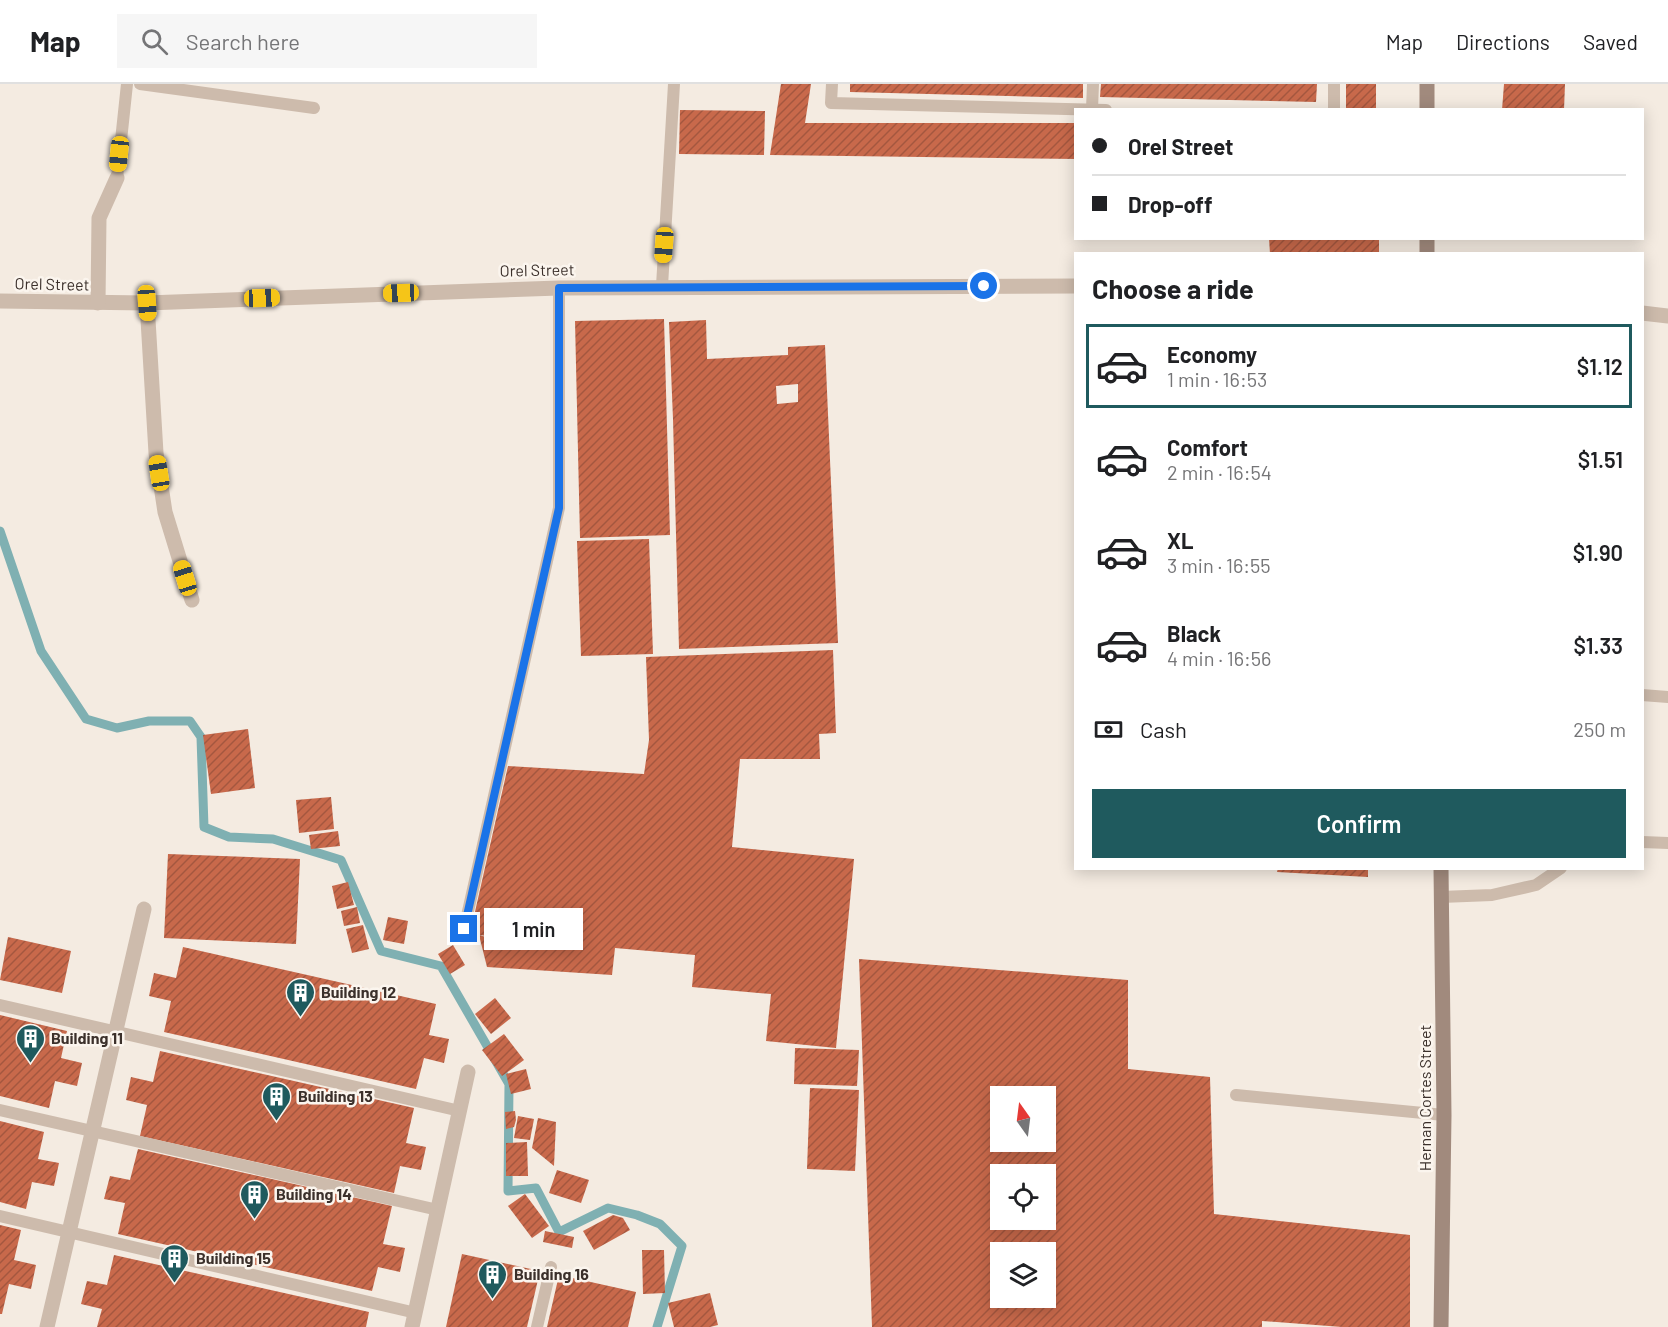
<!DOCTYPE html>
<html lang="en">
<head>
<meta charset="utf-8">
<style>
  :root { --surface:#fff; --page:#f6f6f6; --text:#202124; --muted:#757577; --line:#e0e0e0; --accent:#1f5a5e }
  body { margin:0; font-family:Barlow,sans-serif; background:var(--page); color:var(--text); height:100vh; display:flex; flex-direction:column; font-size:22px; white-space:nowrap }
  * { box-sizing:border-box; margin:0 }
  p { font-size:20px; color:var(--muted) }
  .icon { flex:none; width:33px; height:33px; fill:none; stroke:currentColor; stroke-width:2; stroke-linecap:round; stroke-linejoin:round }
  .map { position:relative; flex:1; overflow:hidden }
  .side { position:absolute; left:1074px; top:168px; width:570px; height:618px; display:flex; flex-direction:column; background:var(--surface); border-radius:0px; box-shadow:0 3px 15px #0003 }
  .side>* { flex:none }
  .banner { position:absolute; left:1074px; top:24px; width:570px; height:132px; border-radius:0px; box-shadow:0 3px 15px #0003; display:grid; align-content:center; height:132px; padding:0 18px; background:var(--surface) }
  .needle { width:39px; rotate:346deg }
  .controls { position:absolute; left:990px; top:1002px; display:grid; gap:12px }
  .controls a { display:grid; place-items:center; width:66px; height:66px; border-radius:0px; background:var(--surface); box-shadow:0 3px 15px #0003; font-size:30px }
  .end { position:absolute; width:27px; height:27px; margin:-14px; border:8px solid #1a73e8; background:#fff; box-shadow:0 0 0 3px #fff }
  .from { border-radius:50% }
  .bubble { position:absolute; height:42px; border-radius:0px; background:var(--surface); box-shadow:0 3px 15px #0003; font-size:20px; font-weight:600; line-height:42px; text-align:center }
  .car { position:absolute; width:18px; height:36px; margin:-18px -9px; border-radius:8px; box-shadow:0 0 4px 2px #0007; background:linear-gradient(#f5c518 24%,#345 0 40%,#f5c518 0 76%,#345 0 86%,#f5c518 0) }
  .banner b { display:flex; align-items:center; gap:21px; height:57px; font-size:22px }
  .banner b+b { border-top:2px solid var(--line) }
  .banner i { width:15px; height:15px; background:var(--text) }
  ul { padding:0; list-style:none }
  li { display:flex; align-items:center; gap:18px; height:84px; margin:0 12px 9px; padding:0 6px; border:3px solid transparent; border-radius:0px }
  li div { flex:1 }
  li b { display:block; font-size:22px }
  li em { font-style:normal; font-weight:600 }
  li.on { border-color:var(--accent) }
  li>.icon { width:54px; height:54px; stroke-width:1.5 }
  h2 { padding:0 18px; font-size:27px; line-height:72px }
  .pay { display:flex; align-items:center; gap:15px; height:66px; padding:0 18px; font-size:22px }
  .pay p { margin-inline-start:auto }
  .action { display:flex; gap:12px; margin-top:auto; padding:12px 18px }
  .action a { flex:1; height:69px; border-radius:0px; background:var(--accent); color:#fff; font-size:24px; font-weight:600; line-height:69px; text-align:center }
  header { display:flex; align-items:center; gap:36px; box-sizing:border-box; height:84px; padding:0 30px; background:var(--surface); border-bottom:2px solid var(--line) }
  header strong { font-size:28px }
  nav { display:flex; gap:33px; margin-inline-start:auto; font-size:21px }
  .search { width:420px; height:54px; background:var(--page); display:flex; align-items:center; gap:15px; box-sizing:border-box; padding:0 21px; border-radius:0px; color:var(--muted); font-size:22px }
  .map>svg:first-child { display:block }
</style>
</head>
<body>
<header>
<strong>Map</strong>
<div class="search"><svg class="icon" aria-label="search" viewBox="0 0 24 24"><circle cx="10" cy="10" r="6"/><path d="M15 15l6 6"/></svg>Search here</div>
<nav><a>Map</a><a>Directions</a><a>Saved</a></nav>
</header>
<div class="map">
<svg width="1668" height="1243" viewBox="0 0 1668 1243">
  <defs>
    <pattern id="building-hatch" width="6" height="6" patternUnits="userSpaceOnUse" patternTransform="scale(1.5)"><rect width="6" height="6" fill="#c8694b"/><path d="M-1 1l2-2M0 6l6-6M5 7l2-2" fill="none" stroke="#a4573f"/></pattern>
  </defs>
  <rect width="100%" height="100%" fill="#f4ebe1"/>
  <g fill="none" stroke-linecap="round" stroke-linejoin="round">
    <path stroke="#7fb0b2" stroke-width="9" d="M0,447L41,567L86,635L117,644L149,637H190L201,653L204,743L229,753L273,755L341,776L381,867L441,882L509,1000L508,1107L536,1104L559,1148L608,1124L637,1131L660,1140L682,1162L657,1243"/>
  </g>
  <g fill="url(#building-hatch)" fill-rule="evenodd">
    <path d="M781,0H811L805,39H1076V75L770,71Z"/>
    <path d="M850,0H1083V14L850,8Z"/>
    <path d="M1101,0H1317L1316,18L1100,13Z"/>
    <rect x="1346" y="0" width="30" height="26"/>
    <path d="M1504,0H1565L1564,26H1502Z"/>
    <path d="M680,26L765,27L764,71L679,70Z"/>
    <path d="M1269,154H1379V170H1270Z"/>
    <path d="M664,235L670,451L580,454L575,237Z"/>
    <path d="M706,236L707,275L788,271V263L825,261L838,559L679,565L673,335L669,238ZM798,300V318L777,320L776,302Z"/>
    <path d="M649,455L653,570L581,572L577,457Z"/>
    <path d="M833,566L836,649L819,650L820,675H740L732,763L854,775L836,964L766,957L771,910L692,903L695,871L615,864L612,891L487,883L479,851L472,841L508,682L644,690L649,656L646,573ZM479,851L565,860L489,854Z"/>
    <path d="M248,645L255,704L211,710L203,651Z"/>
    <path d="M331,713L334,745L299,749L296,716Z"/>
    <path d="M338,747L340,762L311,765L309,751Z"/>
    <path d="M168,770L300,775L296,860L164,854Z"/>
    <path d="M1278,784H1368V793L1277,788Z"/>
    <path d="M348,798L354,821L337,825L332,802Z"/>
    <path d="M357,823L360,839L344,842L341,827Z"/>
    <path d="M388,833L408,837L404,860L383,856Z"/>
    <path d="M363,841L369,865L352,869L346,845Z"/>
    <path d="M8,853L71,867L62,909L0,896Z"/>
    <path d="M453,861L465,881L450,890L438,870Z"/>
    <path d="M183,863L436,920L429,951L449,955L444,979L424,974L416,1005L164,948L171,917L149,912L154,889L176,894Z"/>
    <path d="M859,875L1128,896V985L1210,993L1214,1130L1410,1151V1243H1342L1262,1237V1243H872ZM1000,1012H1046V1058H1000ZM1000,1090H1046V1136H1000ZM1000,1168H1046V1214H1000Z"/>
    <path d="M495,914L511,934L491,950L475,930Z"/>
    <path d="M0,931L67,947L61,974L82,979L77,1002L55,997L49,1024L0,1012Z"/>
    <path d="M504,950L524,976L502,992L482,966Z"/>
    <path d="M795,964L859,966L857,1002L794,1000Z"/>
    <path d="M160,967L414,1024L406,1059L426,1063L421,1086L400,1082L394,1109L140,1052L147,1021L126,1016L131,993L153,998Z"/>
    <path d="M526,985L531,1005L511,1010L506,990Z"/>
    <path d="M810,1004L859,1006L855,1087L807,1085Z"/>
    <path d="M515,1027L516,1036L514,1043L506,1045L505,1028Z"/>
    <path d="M518,1032L534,1035L530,1056L514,1054Z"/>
    <path d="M538,1034L556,1038L554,1082L532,1064Z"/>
    <path d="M0,1037L44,1048L38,1075L59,1079L54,1102L32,1098L26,1125L0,1118Z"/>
    <path d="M527,1058L528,1092H506V1059Z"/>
    <path d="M138,1065L392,1122L383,1160L405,1164L400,1188L378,1183L372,1207L118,1150L125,1119L104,1115L110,1092L130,1096Z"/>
    <path d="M557,1086L589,1096L581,1119L549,1109Z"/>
    <path d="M525,1110L549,1142L532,1154L508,1122Z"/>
    <path d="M613,1131L623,1134L630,1146L594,1166L583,1147Z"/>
    <path d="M0,1141L21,1146L14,1176L36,1181L31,1205L9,1200L2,1230H0Z"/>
    <path d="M545,1147L574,1153L572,1164L543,1158Z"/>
    <path d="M642,1166H664L665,1209L643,1210Z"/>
    <path d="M462,1170L540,1187L527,1243H446Z"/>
    <path d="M114,1171L369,1228L366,1243H97L102,1225L81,1220L87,1197L107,1201Z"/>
    <path d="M559,1191L636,1208L628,1243H547Z"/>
    <path d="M710,1209L718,1241L710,1243H674L668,1219Z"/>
  </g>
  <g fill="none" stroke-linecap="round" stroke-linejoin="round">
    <g stroke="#cdbbac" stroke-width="12">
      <path d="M140,0L314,24"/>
      <path d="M832,0L831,19L1106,26"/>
      <path d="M1092,25L1093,0"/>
      <path d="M1334,26V0"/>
      <path d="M117,94L127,0"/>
      <path d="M662,202L674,0"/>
      <path d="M1642,611L1668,613"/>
      <path d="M1642,758L1668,759"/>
      <path d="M1441,813L1492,811L1536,801L1561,784"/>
      <path d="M464,845L559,424V204"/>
      <path d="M0,921L460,1027"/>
      <path d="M1236,1011L1444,1031"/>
      <path d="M0,1026L438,1126"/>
      <path d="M0,1132L416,1229"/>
      <path d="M537,1243L551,1183"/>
    </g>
    <g stroke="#cdbbac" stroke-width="15">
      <path d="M0,217L147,219L559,204L1076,202"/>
      <path d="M98,219L99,134L117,94"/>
      <path d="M147,219L156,369L165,428L192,516"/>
      <path d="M1642,229L1668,232"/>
      <path d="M47,1243L144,825"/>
      <path d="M412,1243L468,988"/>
    </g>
    <g stroke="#a18a7d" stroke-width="15">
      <path d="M1427,26V0"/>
      <path d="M1427,154V170"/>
      <path d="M1441,784L1444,1031L1441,1243"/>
    </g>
  </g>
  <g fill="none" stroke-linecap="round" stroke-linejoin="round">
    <path stroke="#1a73e8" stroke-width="8" d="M464,845L559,424V204L984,202"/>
  </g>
  <defs>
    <symbol id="building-pin" viewBox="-11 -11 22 30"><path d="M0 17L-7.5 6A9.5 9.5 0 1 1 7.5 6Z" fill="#1f5a5e" stroke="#fbf5ee"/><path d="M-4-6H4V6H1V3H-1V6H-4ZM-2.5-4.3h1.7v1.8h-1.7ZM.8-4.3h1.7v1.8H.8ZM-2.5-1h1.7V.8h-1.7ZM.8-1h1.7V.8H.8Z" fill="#fff"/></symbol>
  </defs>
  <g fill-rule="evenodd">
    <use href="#building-pin" x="284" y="892" width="33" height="45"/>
    <use href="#building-pin" x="14" y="938" width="33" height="45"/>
    <use href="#building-pin" x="260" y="996" width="33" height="45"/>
    <use href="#building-pin" x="238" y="1094" width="33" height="45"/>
    <use href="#building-pin" x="158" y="1158" width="33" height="45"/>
    <use href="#building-pin" x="476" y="1174" width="33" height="45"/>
  </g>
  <g text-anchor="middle" stroke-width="5" stroke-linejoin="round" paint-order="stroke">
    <g font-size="16" fill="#3b302b" stroke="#fbf5ee">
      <text transform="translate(537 186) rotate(-1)" y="6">Orel Street</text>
      <text transform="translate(52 200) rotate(1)" y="6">Orel Street</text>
      <text transform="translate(1425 1014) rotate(-90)" y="6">Hernan Cortes Street</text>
    </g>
    <g font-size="16" font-weight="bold" fill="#3b302b" stroke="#fbf5ee" text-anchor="start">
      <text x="321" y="914">Building 12</text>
      <text x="51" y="960">Building 11</text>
      <text x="298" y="1018">Building 13</text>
      <text x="276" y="1116">Building 14</text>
      <text x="196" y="1180">Building 15</text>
      <text x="514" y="1196">Building 16</text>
    </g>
  </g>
</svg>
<div class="controls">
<a><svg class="needle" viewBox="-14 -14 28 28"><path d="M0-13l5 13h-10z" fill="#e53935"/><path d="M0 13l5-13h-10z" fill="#757577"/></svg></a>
<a><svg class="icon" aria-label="locate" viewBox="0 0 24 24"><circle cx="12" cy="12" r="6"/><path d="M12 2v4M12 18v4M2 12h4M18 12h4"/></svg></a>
<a><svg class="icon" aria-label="layers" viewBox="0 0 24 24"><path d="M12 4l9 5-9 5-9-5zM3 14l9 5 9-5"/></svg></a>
</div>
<i class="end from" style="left:984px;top:202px"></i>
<i class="end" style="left:464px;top:845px"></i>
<div class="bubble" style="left:484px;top:824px;width:99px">1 min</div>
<i class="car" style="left:119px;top:70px;rotate:186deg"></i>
<i class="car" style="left:664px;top:161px;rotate:184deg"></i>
<i class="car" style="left:401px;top:209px;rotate:268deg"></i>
<i class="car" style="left:262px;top:214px;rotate:88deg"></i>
<i class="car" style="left:147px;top:219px;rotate:176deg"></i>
<i class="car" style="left:159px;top:389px;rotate:351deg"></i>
<i class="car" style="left:185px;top:494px;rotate:343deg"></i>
<div class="banner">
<b><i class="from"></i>Orel Street</b>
<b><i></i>Drop-off</b>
</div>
<section class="side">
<h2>Choose a ride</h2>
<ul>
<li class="on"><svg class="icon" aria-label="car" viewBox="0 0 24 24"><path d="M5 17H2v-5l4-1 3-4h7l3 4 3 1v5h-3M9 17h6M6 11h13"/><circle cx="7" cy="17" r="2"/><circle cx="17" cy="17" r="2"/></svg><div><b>Economy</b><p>1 min · 16:53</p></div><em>$1.12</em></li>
<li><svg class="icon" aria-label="car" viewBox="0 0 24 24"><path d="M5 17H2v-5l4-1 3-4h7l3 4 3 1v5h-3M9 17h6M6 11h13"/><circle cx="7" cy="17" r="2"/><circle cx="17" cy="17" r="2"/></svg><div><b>Comfort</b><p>2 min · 16:54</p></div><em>$1.51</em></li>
<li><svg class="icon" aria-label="car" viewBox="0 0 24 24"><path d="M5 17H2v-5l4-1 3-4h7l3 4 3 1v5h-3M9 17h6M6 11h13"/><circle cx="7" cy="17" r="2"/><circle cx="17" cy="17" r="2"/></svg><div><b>XL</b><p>3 min · 16:55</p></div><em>$1.90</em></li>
<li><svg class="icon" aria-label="car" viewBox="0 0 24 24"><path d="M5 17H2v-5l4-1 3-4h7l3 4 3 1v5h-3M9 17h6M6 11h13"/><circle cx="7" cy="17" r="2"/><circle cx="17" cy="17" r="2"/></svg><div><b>Black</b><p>4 min · 16:56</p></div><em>$1.33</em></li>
</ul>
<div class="pay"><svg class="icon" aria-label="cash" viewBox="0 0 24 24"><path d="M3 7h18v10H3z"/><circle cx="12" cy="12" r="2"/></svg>Cash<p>250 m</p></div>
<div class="action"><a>Confirm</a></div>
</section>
</div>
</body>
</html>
